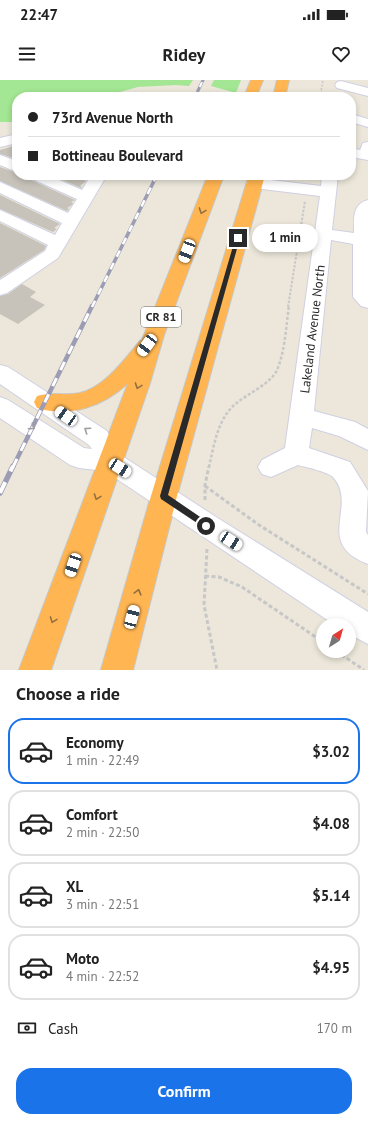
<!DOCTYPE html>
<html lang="en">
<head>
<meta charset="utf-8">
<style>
  :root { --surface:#fff; --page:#f6f6f6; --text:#222; --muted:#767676; --line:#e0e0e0; --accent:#1a73e8 }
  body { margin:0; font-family:"PT Sans",sans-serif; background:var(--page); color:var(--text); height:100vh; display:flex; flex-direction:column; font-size:15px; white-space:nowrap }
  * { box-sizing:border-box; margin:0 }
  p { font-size:13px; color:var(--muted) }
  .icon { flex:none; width:22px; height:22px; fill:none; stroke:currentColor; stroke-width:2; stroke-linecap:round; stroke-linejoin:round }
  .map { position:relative; height:590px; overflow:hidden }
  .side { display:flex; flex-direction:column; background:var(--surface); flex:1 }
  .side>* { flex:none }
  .hud { position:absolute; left:12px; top:12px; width:344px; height:88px; border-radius:16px; box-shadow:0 2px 6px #0003; display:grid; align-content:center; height:88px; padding:0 16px; background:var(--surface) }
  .needle { width:26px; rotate:37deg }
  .fabs { position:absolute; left:316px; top:538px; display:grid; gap:8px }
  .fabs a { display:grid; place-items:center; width:40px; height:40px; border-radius:50%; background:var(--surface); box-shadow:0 2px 6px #0003; font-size:20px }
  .end { position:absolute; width:18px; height:18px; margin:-9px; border:5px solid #292929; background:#fff; box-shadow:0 0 0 2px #fff }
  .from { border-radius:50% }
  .bubble { position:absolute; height:28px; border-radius:14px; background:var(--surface); box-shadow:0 2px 6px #0003; font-size:13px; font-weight:700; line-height:28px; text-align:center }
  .car { position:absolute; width:12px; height:24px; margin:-12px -6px; border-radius:5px; box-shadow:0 0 3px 1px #0007; background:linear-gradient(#fff 24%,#345 0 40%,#fff 0 76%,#345 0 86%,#fff 0) }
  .hud b { display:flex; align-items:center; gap:14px; height:38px; font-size:15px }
  .hud b+b { border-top:1px solid var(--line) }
  .hud i { width:10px; height:10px; background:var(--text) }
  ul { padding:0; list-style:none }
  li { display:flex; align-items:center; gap:12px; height:66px; margin:0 8px 6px; padding:0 8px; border:2px solid var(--line); border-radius:16px }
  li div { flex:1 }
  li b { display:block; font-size:15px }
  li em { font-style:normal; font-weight:700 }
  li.selected { border-color:var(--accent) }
  li>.icon { width:36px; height:36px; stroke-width:1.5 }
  h2 { padding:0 16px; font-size:18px; line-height:48px }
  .pay { display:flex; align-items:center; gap:10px; height:44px; padding:0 16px; font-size:15px }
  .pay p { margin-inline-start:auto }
  .action { display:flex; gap:8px; margin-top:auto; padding:8px 16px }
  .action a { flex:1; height:46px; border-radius:16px; background:var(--accent); color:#fff; font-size:16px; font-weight:700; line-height:46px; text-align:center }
  .status { display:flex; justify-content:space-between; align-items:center; height:28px; padding:0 20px; background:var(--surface); direction:ltr }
  .status svg { height:11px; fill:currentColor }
  header { display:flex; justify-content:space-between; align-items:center; height:52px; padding:0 16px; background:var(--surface); font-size:18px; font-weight:700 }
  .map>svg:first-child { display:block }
</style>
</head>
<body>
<div class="status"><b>22:47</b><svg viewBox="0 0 49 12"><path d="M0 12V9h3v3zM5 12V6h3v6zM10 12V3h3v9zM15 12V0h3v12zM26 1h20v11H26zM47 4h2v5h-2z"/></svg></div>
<header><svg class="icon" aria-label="menu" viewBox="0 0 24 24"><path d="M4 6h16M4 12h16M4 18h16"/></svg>Ridey<svg class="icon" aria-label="heart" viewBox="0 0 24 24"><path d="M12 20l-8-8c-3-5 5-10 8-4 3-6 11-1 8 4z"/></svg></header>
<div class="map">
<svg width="368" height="590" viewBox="0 0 368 590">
  <rect width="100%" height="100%" fill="#ece7da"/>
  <g fill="#a3e693">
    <path d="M0,0H193L189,6L176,5L138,7L102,17H17V42H0Z"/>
    <path d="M214,0H241L236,13L211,6Z"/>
  </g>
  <g fill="#c7c3ba">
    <path d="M17,65V79L0,74V70Z"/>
    <path d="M0,87L17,93V95H26L29,99L75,120L71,122L73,123L72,125L67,128L69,129L67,131L0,101Z"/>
    <path d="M52,95H71L86,101L80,106L82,107L81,108Z"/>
    <path d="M0,115L60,144L54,148L57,149L53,152L0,129Z"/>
    <path d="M0,143L46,166L44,170L0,198Z"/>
    <path d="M22,204L36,212L30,217L45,225L18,244L0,234V216L8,214Z"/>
  </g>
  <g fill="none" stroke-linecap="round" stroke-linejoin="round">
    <defs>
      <g id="minor">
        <path d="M341,1L368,8V16L337,8L335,5L337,2Z"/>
        <path d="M351,34L368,39V47L351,42Z"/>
        <path d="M17,54V63L0,67V58Z"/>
        <path d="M368,62V80L351,77V68L360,70L363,63Z"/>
        <path d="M0,75L17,81V92L0,85Z"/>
        <path d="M27,95H48L82,110L91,95H107L58,178L7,213L0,215V200L45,171L48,165L0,141V130L55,155L62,143L0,113V102L68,133L77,119L30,98Z"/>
        <path d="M322,95H338L332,150L354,153C354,140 352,124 368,120V228L361,226L353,217V164L331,160L314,331L355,342L368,349V370L339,356L312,348L309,368L350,382L368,411L366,452L368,455V484C313,463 359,426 333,397C328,392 306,387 298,385L271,397L262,394L258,387L262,380L285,368L320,116L254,108L248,106L246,103L248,100L254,98L321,106Z"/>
        <path d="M0,285L8,287L107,351L119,374L216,437L368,532V564L349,554V545H335L105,391L79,388L70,385L0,338V317L8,320L84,368L92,369L89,365L0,304Z"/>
      </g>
      <g id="highway">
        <path d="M251,0H263L256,17H244Z"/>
        <path d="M277,0H289L285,17H273Z"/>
        <path d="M208,95H224L164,255L150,303L51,590H19L128,303C104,326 70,338 37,328L34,322L37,316C51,312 65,316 80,313C105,307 124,280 140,261L142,260Z"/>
        <path d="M249,95H265L177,416L133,590H101L151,416Z"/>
      </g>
    </defs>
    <use href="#minor" stroke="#cfd0e3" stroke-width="2"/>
    <use href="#highway" stroke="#c7c7c7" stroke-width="2"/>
    <path stroke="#c7c7c7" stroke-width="1.5" stroke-dasharray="2 1.5" stroke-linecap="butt" d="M320,17L323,0"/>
    <path stroke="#c7c7c7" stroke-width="2" stroke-dasharray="2.5 1.5" stroke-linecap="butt" d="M288,227L305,121"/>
    <path stroke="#c7c7c7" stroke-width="2.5" stroke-dasharray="3 2" stroke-linecap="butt" d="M209,387C214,365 218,336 238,322C249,313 268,305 276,292C285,274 286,246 289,226"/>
    <g stroke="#c7c7c7" stroke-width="3" stroke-dasharray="4 2.5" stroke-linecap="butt">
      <path d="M205,406L259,445L368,514"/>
      <path d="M205,420V405L209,386"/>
      <path d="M207,469L204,525L217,590"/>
      <path d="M205,496L219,497L242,507L323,562"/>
      <path d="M336,571L364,590"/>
    </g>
    <use href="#minor" fill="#fff" fill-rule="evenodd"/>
    <use href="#highway" fill="#ffb552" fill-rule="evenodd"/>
    <defs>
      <g id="rail-far3">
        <path d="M195,17L203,0"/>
        <path d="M154,100L157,95"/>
      </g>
      <path id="rail-far2" d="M92,227L155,99"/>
      <path id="rail-far1" d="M13,387L92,226"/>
      <path id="rail" d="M0,413L13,386"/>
    </defs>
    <use href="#rail-far3" stroke="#9c9cb5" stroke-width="3"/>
    <use href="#rail-far2" stroke="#9c9cb5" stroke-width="3.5"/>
    <use href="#rail-far1" stroke="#9c9cb5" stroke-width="4.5"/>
    <use href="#rail" stroke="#9c9cb5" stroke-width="5.5"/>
    <use href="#rail-far3" stroke="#fff" stroke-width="2" stroke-dasharray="5.5" stroke-linecap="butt"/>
    <use href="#rail-far2" stroke="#fff" stroke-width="2.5" stroke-dasharray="7" stroke-linecap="butt"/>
    <use href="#rail-far1" stroke="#fff" stroke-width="3" stroke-dasharray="9" stroke-linecap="butt"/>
    <use href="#rail" stroke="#fff" stroke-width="4" stroke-dasharray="12" stroke-linecap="butt"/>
  </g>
  <defs><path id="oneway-chevron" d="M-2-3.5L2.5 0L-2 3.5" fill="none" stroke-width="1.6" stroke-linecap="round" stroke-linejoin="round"/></defs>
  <g stroke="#946f3e">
    <use href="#oneway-chevron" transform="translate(202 131) rotate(110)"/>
    <use href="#oneway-chevron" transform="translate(138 306) rotate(110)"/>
    <use href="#oneway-chevron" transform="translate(97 417) rotate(110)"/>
    <use href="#oneway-chevron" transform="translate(138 512) rotate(-75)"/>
    <use href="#oneway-chevron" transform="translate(53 540) rotate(110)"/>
  </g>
  <g stroke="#9f9f9f">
    <use href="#oneway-chevron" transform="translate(32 347) rotate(34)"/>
    <use href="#oneway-chevron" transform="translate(87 350) rotate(-146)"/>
  </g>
  <path fill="#292929" d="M236,156L240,158L168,415L209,443L210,446L206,449L161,419L160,416Z"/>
  <g text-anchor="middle" stroke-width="4" stroke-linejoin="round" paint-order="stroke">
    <rect fill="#fff" stroke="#696969" stroke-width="1" x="141" y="227" width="40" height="20" rx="3"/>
    <g font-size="12" font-weight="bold" fill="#292929">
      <text x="161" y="241">CR 81</text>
    </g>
    <g font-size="13" fill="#292929" stroke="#fff">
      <text transform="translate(312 249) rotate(-83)" y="5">Lakeland Avenue North</text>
    </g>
  </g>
</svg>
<div class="fabs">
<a><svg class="needle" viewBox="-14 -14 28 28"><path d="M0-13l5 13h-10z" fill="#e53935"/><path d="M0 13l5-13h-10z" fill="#767676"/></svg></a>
</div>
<i class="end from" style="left:206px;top:446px"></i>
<i class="end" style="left:238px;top:158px"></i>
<div class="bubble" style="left:252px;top:144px;width:66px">1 min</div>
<i class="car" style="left:187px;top:171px;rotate:201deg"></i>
<i class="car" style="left:147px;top:265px;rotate:217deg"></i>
<i class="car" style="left:66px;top:336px;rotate:304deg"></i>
<i class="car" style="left:120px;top:388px;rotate:123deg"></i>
<i class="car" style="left:231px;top:461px;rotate:123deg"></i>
<i class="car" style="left:73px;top:485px;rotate:199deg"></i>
<i class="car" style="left:132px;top:537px;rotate:15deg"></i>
<div class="hud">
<b><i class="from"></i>73rd Avenue North</b>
<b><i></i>Bottineau Boulevard</b>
</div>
</div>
<section class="side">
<h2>Choose a ride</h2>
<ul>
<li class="selected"><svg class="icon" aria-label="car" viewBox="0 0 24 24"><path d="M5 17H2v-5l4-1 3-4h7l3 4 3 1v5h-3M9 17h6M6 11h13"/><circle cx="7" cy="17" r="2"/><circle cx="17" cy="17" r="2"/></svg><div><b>Economy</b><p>1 min · 22:49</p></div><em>$3.02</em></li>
<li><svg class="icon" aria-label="car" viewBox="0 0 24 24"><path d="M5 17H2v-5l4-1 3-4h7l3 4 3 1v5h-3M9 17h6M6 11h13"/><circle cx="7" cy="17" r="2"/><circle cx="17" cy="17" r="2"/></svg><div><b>Comfort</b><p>2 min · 22:50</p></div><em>$4.08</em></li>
<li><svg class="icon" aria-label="car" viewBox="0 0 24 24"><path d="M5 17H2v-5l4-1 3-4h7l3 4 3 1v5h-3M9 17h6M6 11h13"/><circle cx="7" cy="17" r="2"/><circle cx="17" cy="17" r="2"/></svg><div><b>XL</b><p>3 min · 22:51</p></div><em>$5.14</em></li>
<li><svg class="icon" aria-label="car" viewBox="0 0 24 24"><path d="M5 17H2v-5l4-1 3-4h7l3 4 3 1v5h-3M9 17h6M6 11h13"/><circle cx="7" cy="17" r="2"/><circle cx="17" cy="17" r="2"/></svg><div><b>Moto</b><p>4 min · 22:52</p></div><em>$4.95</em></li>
</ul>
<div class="pay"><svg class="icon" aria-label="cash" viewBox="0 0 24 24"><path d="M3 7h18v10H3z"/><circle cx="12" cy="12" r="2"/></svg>Cash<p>170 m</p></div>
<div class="action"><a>Confirm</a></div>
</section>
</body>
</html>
